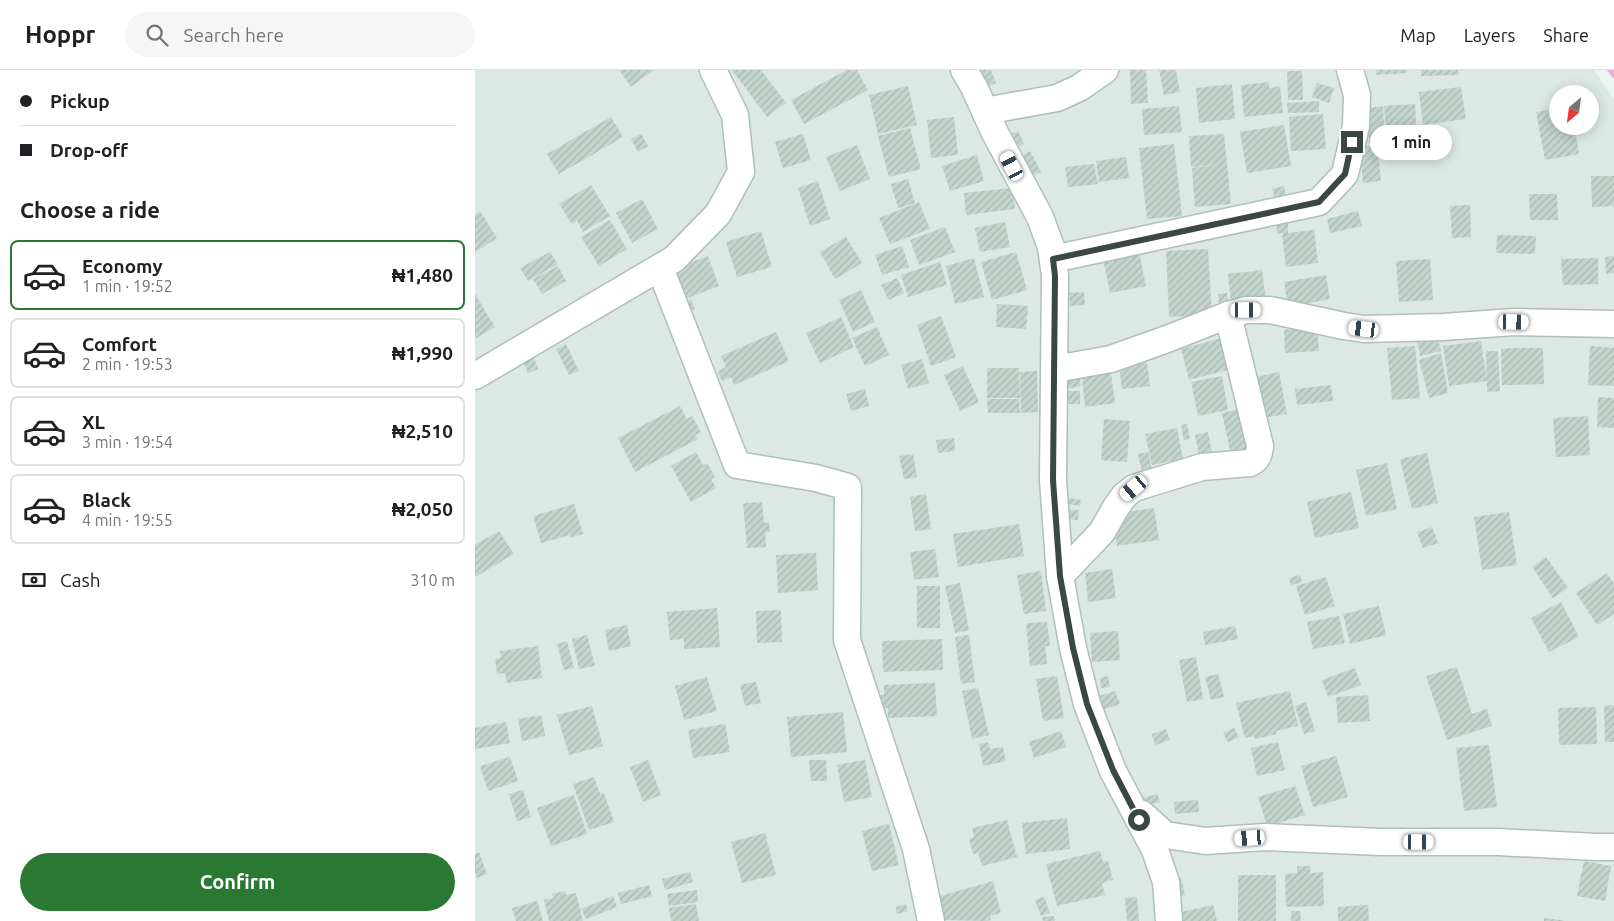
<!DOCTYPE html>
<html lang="en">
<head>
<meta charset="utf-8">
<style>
  :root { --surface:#fff; --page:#f6f6f6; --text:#202124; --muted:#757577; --line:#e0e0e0; --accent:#297933 }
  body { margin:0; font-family:Ubuntu,sans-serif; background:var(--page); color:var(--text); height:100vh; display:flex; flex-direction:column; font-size:19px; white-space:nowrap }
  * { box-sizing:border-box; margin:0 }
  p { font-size:16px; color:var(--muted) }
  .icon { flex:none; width:28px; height:28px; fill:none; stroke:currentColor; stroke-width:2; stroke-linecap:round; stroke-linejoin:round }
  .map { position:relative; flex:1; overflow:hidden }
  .panel { display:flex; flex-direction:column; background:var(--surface); width:475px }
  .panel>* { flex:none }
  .hud { display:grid; align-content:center; height:110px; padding:0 20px; background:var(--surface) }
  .needle { width:32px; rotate:209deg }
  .buttons { position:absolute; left:1074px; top:15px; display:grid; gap:10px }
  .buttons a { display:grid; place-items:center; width:50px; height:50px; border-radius:50%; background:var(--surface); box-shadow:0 2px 12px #0003; font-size:25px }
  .end { position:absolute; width:22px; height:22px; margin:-11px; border:6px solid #3a4842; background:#fff; box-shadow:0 0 0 2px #fff }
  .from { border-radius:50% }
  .bubble { position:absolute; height:35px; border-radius:18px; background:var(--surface); box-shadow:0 2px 12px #0003; font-size:16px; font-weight:700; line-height:35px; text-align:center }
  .car { position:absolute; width:15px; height:30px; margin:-15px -8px; border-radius:6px; box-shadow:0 0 4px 1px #0007; background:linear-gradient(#fff 24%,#345 0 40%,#fff 0 76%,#345 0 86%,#fff 0) }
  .hud b { display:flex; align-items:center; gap:18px; height:48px; font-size:19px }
  .hud b+b { border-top:1px solid var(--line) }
  .hud i { width:12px; height:12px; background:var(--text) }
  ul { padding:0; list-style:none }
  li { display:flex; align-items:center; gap:15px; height:70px; margin:0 10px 8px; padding:0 10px; border:2px solid var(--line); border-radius:8px }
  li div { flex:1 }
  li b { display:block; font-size:19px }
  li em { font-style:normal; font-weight:700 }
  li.selected { border-color:var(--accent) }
  li>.icon { width:45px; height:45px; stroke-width:1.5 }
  h2 { padding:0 20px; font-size:22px; line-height:60px }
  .pay { display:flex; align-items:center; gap:12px; height:55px; padding:0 20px; font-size:19px }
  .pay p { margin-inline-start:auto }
  .primary-button { display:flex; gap:10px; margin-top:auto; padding:10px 20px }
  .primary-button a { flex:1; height:58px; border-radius:30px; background:var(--accent); color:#fff; font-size:20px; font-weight:700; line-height:58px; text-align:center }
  header { display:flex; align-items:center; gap:30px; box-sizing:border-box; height:70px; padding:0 25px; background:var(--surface); border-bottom:1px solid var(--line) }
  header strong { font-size:24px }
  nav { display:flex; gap:28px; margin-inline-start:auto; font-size:18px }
  .search { width:350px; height:45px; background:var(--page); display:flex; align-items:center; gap:12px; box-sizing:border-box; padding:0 18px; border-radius:28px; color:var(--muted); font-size:19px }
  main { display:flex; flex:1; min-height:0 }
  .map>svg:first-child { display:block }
</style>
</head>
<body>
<header>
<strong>Hoppr</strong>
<div class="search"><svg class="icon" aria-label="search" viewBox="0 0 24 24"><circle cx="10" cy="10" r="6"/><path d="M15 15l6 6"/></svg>Search here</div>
<nav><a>Map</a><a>Layers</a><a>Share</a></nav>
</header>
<main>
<section class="panel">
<div class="hud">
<b><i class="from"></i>Pickup</b>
<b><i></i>Drop-off</b>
</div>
<h2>Choose a ride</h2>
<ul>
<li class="selected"><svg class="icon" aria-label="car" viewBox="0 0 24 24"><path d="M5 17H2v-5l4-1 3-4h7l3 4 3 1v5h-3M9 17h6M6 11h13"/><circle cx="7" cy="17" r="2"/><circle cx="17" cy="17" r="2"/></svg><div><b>Economy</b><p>1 min · 19:52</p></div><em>₦1,480</em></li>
<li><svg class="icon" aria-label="car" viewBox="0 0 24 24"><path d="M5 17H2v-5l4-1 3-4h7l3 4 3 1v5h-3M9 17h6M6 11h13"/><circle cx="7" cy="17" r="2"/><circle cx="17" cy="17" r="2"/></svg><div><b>Comfort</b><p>2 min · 19:53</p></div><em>₦1,990</em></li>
<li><svg class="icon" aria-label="car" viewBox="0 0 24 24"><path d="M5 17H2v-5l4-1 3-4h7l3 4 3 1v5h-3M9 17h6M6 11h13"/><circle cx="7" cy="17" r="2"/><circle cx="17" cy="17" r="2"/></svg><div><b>XL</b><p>3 min · 19:54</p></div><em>₦2,510</em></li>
<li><svg class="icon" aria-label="car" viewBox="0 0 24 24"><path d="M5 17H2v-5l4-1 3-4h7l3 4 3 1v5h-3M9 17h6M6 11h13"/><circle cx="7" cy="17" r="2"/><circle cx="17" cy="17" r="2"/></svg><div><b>Black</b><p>4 min · 19:55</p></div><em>₦2,050</em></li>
</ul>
<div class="pay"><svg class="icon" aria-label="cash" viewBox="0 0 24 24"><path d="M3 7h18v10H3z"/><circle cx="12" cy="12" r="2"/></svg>Cash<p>310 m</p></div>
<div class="primary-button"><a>Confirm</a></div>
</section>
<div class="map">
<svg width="1139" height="851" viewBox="0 0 1139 851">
  <defs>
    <pattern id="building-hatch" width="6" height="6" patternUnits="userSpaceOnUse" patternTransform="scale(1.25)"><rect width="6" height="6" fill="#c3d5cd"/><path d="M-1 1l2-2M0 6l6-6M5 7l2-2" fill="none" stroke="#a8b8b1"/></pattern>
  </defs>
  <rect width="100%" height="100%" fill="#ecf4f2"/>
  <path fill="#dbe8e3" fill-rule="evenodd" d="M0,0H1119L1139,30V851H0ZM1082,24H1115V56H1082Z"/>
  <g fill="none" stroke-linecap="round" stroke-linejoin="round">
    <path stroke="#eab0d5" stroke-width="5.5" d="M1135,0L1139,5"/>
  </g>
  <g fill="url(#building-hatch)">
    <path d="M144,0H179L156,17Z"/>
    <path d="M257,0H286L311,33L292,47Z"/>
    <path d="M372,0H382L393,20L329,54L316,30Z"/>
    <path d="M506,0H516L521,13L508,18L502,2Z"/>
    <path d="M655,0H671L673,33L656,34Z"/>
    <path d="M684,0H701L705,22L689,25Z"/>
    <path d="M901,0H932V3L901,5Z"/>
    <path d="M946,0H983L984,5L946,6Z"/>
    <path d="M812,1H827L828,30H813Z"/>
    <path d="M794,12V18L805,16L808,43L769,47L766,15Z"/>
    <path d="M842,13L859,18L854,33L837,27Z"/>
    <path d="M757,14L760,49L724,53L721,18Z"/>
    <path d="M433,16L442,55L403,64L394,25Z"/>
    <path d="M986,17L991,49L948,55L944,22Z"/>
    <path d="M844,31V42L813,43L812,33Z"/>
    <path d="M940,34L942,69L912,71L909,36Z"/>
    <path d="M704,36L707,62L669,65L667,39Z"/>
    <path d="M908,36L910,71L894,72L892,38Z"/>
    <path d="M1082,38V56H1099L1104,84L1070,90L1061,42Z"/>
    <path d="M848,44L851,79L816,81L814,47Z"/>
    <path d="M136,47L148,67L84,104L72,84Z"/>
    <path d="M479,47L483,85L456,88L452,50Z"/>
    <path d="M809,55L816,96L772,103L765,62Z"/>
    <path d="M435,58L446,99L414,107L403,66Z"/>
    <path d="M543,61L549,74L542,78L536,64Z"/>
    <path d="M166,64L173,76L163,82L156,69Z"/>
    <path d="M328,64L336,90L308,98L300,72Z"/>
    <path d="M749,64L756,134L720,137L717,98L740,95L716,97L714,66Z"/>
    <path d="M699,74L707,146L672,149L664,78Z"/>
    <path d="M382,75L395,109L365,121L351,87Z"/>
    <path d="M902,75L906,111L888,113L885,77Z"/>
    <path d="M555,81L566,102L557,106L546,86Z"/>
    <path d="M502,85L509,111L475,121L467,96Z"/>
    <path d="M651,87L654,108L624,112L621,91Z"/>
    <path d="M619,94L623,114L593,117L590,97Z"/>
    <path d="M1116,106H1139V136L1117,137Z"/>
    <path d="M433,109L440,133L423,138L416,114Z"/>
    <path d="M343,111L355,149L335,156L323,118Z"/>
    <path d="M116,115L135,146L108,162L102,151L97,154L84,134Z"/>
    <path d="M809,116L812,129L801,132L797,119Z"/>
    <path d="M537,118L540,139L491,145L489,123Z"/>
    <path d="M1054,124H1082L1083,150H1055Z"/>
    <path d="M167,129L183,159L157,173L141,143Z"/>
    <path d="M444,132L455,159L415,174L404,148Z"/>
    <path d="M995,135L996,167L977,168L975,136Z"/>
    <path d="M5,141L22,168L0,182V145Z"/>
    <path d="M883,141L887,156L855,163L852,149Z"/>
    <path d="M135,150L152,179L124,196L106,167Z"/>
    <path d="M801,150H813V163L839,160L843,193L811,197L807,163L802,164Z"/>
    <path d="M530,152L535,177L505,182L500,158Z"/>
    <path d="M470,157L480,182L444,195L435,170Z"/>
    <path d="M286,161L297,197L262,207L251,172Z"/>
    <path d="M1022,165L1061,166L1060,184L1021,183Z"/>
    <path d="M371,167L387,193L360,209L345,182Z"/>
    <path d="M427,176L434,197L407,205L400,185Z"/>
    <path d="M733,179L737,245L694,247L691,181Z"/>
    <path d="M75,182L83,194L53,211L45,198Z"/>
    <path d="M541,182L552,220L517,230L506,192Z"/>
    <path d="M664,182L671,216L635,223L628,189Z"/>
    <path d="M233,186L244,216L207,230L196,200Z"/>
    <path d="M1139,186V203L1131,204L1130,187Z"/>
    <path d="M499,188L509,227L480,234L471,196Z"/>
    <path d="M1123,188V214L1088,215L1086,189Z"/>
    <path d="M955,189L958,230L924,232L921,191Z"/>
    <path d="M465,192L472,215L433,227L426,205Z"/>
    <path d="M83,196L91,211L67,224L58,209Z"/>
    <path d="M787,200L791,230L756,234L753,204Z"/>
    <path d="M851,205L855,229L813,237L809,212Z"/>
    <path d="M422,208L429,223L414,230L406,215Z"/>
    <path d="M386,220L400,252L378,262L364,230Z"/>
    <path d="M609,222L610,235L595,236L594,223Z"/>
    <path d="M752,223L754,239L745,241L743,224Z"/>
    <path d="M0,224L20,257L0,269Z"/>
    <path d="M216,230L220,239L212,242L209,233Z"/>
    <path d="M522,234L553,236L551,259L521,257Z"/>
    <path d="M466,246L481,287L456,296L442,255Z"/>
    <path d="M366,247L379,277L345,293L331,263Z"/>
    <path d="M402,257L414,285L390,296L377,268Z"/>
    <path d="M842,257L844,281L810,283L809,260Z"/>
    <path d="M301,262L314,291L259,315L256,307L247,311L243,301L251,297L246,286Z"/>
    <path d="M962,264L966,281L945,286L942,269Z"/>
    <path d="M747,268L756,299L714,310L706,279Z"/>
    <path d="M1006,271L1012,311L974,316L968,276Z"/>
    <path d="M91,274L104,301L94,305L81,279Z"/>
    <path d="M940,276L945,328L917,330L912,278Z"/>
    <path d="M1115,276L1139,278V316L1113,315Z"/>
    <path d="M1038,278H1068L1069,314L1039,315L1038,281L1039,315H1027L1026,279Z"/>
    <path d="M1011,281H1023L1025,321L1012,322Z"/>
    <path d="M966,283L973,323L954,328L944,290Z"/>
    <path d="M58,285L63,299L53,303L47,289Z"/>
    <path d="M447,289L454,313L433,319L426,295Z"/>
    <path d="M672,293L675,316L647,319L644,296Z"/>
    <path d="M488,296L504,332L485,341L469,305Z"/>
    <path d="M512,298H544L545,328H512Z"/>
    <path d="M562,301L563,342L546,343L545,302Z"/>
    <path d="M804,302L812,344L782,349L775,308Z"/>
    <path d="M636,303L640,333L610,337L607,307Z"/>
    <path d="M604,305L606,316L589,319L587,308Z"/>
    <path d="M747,306L753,340L723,346L716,312Z"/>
    <path d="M856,315L858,331L822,335L820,319Z"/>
    <path d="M390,319L394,336L376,341L371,324Z"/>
    <rect x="590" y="321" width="15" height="13"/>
    <path d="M1123,327L1139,328V358L1122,357Z"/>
    <path d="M512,329H544L545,343H513Z"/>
    <path d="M205,336L212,349L217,346L226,362L220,365L223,369L160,402L143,368Z"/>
    <path d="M768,338L777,381L756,385L747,343Z"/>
    <path d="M1113,346L1115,385L1081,387L1078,348Z"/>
    <path d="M629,349L655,351L652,392L626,390Z"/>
    <path d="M712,354L715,369L709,370L706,355Z"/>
    <path d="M702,358L708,389L677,395L670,364Z"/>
    <path d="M733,362L737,383L724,386L720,365Z"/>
    <path d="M479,368L480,381L463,383L461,370Z"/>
    <path d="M221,382L228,395L232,393L240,407L236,409L241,418L216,432L196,396Z"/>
    <path d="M673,382L677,400L667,402L663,384Z"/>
    <path d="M952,383L963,433L937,439L925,389Z"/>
    <path d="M438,384L442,407L429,409L424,386Z"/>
    <path d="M912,393L922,439L891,446L881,400Z"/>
    <path d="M876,422L884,458L840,468L832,432Z"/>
    <path d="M451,424L456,459L440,461L435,427Z"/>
    <path d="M593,428L606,430L605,436L592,434Z"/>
    <path d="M287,432L289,453L294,452L295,462H290L291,477L272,478L268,433Z"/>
    <path d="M99,434L108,464L96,468L95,465L66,473L58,446Z"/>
    <path d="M679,438L684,470L642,476L637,444Z"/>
    <path d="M588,440H604L603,450L588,449Z"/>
    <path d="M1034,442L1042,495L1007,500L999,447Z"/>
    <path d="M544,454L549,486L483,497L478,464Z"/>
    <path d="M957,457L963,473L948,478L942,462Z"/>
    <path d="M24,461L39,484L0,507V475Z"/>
    <path d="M460,479L464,507L439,510L435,482Z"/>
    <path d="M341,483L343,520L303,523L301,485Z"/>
    <path d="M1071,487L1093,518L1078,528L1057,497Z"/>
    <path d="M637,499L641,528L613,532L610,503Z"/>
    <path d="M566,501L571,541L549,544L542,505Z"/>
    <path d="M1132,503L1139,513V544L1122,555L1101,523Z"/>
    <path d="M825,505L827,512L816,515L814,508Z"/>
    <path d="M851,507L860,536L830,545L821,516Z"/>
    <path d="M485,513L494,560L480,563L470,516Z"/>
    <rect x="442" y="516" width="23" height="42"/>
    <path d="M1086,532L1104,567L1074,582L1056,548Z"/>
    <path d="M904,536L911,565L875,574L868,544Z"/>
    <path d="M242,538L245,577L209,579V569L195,570L192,542Z"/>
    <path d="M306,540L307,572L282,573L281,541Z"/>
    <path d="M864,546L870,573L838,579L832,552Z"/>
    <path d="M572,552L575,576H570L572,594L555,596L551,553Z"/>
    <path d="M152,555L156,576L134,581L130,560Z"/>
    <path d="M760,556L763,569L730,575L728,562Z"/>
    <path d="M643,561L645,590L617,592L615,563Z"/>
    <path d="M112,565L120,596L104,599L97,569Z"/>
    <path d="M494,565L500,612L486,614L480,567Z"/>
    <path d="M467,569L468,600L408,602L407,571Z"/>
    <path d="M92,571L99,598L89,600L82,574Z"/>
    <path d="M63,576L67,608L32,613L30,603L22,604L20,589L26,588L25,581Z"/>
    <path d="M721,587L728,629L712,632L704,590Z"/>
    <path d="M982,597L997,644L1012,639L1017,656L972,670L951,606Z"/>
    <path d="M880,598L886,615L853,627L847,610Z"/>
    <path d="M743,604L749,627L736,630L730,607Z"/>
    <path d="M582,606L589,648L568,651L561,609Z"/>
    <path d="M633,606L635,617L626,618L625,608Z"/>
    <path d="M232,607L242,641L209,650L200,616Z"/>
    <path d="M281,612L286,633L270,636L265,615Z"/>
    <path d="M460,613L462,646L413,648V638L403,639L402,625H409V615Z"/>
    <path d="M503,618L514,665L497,669L487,621Z"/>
    <path d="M640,621L645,634L626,640L621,627Z"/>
    <path d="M815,621L823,656L801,661L802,664L780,669L779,666L770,668L761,633Z"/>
    <path d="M893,625L895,651L863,653L861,627Z"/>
    <path d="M831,632L840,661L829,664L820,636Z"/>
    <path d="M1139,635V672H1130L1129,636Z"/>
    <path d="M117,636L128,676L94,685L82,645Z"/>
    <path d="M1121,637L1122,674L1084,675L1083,638Z"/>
    <path d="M368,642L372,682L316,687L312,647Z"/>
    <path d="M66,645L70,666L47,671L43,649Z"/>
    <path d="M31,652L35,673L0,679V658Z"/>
    <path d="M250,654L255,682L218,688L213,660Z"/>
    <path d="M759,658L764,667L753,672L748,663Z"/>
    <path d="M691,659L695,670L680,675L677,664Z"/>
    <path d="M586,661L591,677L559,688L554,672Z"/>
    <path d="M513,672L515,679L528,677L531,691L508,696L504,674Z"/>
    <path d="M803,672L810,700L782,706L776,678Z"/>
    <path d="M1014,675L1022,737L989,741L981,678Z"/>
    <path d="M861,686L873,727L838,737L826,696Z"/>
    <path d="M35,687L43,711L13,721L5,696Z"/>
    <path d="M173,690L186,725L168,732L155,697Z"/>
    <path d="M334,690H351L352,711H336Z"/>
    <path d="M390,690L397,727L369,732L362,695Z"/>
    <path d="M119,707L125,724L129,723L139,752L114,760L98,714Z"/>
    <path d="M820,716L830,745L792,756L783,727Z"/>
    <path d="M48,720L56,747L42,751L34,724Z"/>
    <path d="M682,724L685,732L666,737L663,729Z"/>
    <path d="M99,725L112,764L76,776L62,738Z"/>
    <path d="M723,730L724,742L700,744L699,732Z"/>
    <path d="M592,748L595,779L551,784L547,753Z"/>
    <path d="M532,750L542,787L507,796L503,783L498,784L494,769L499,767L497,758Z"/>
    <path d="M414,754L424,795L397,801L387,761Z"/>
    <path d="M290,763L301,805L267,813L256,772Z"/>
    <path d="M625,781L628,792L633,791L638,810L627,813L630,825L582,836L571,794Z"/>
    <path d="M4,782L12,804L2,808L0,803V784Z"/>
    <path d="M1109,791L1136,796L1130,831L1102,826Z"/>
    <path d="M822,796H835V803L848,802L849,836L811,837L810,804L822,803Z"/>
    <path d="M215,802L218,812L190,820L187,809Z"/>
    <rect x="763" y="805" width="38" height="46"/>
    <path d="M706,808L710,825L700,828L695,811Z"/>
    <path d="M518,811L526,843L515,846L516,850L511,851L470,850L465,826Z"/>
    <path d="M174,815L177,826L146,834L143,823Z"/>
    <path d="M222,820L223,832L194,836L192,824Z"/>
    <path d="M90,821L91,825L101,823L108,851H74L69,830L78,828L77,824Z"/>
    <path d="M138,826L142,837L111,849L106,839Z"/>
    <path d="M569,827L575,843L566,846L560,830Z"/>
    <path d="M662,827L664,851H652L650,828Z"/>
    <path d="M62,831L68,851H41L37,838Z"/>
    <path d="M221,834L224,851H196L194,838Z"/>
    <path d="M431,834L433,841L422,844L421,837Z"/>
    <path d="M738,835L742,851H708L706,842Z"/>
    <path d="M893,835L894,851H863V837Z"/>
    <path d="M816,841H825L826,851H816Z"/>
    <path d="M579,846L580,851H568L567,847Z"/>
    <path d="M1069,848L1088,850V851H1069Z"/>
  </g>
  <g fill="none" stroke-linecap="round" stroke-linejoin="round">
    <defs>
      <g id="minor">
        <path d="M489,0L499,17L519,61L565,147L576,177L580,206L578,410L585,506L598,578L612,634L638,701L680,780L691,812L694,851"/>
        <path d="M510,41L582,28L604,18L630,0"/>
        <path d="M578,189L844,132L870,104L881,56L882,25L875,0"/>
        <path d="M185,198L262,395L341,408L373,417L372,570L441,779L456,851"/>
        <path d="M580,299L636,289L692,269L753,245L771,240H795L869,256L889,259L968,257L1039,252L1139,254"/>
        <path d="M0,306L199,189L243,144L266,102L260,45L238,0"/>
        <path d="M585,506L627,462L640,439L649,426L659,418L727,397L775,393C783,389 784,385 785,376L753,245"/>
        <path d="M667,744L690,765L731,771L790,767L906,772H1023L1121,777H1139"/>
      </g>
    </defs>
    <use href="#minor" stroke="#afbfb9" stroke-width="29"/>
    <use href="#minor" stroke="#fff" stroke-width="26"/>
  </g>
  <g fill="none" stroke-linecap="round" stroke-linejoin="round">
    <path stroke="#3a4842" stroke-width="6" d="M664,750L638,700L612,634L598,578L585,506L578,410L580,206L578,189L844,132L870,104L877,72"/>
  </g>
</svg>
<div class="buttons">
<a><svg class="needle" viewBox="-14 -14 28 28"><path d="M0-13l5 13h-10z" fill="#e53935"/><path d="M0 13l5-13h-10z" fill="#757577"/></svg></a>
</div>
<i class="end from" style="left:664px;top:750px"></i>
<i class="end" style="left:877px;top:72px"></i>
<div class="bubble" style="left:895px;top:55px;width:82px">1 min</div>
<i class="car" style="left:537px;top:96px;rotate:332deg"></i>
<i class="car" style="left:771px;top:240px;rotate:90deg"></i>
<i class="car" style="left:1039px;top:252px;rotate:91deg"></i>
<i class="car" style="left:889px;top:259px;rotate:277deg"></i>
<i class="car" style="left:659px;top:418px;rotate:230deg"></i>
<i class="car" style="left:775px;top:768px;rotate:266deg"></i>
<i class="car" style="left:944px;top:772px;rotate:90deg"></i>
</div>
</main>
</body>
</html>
